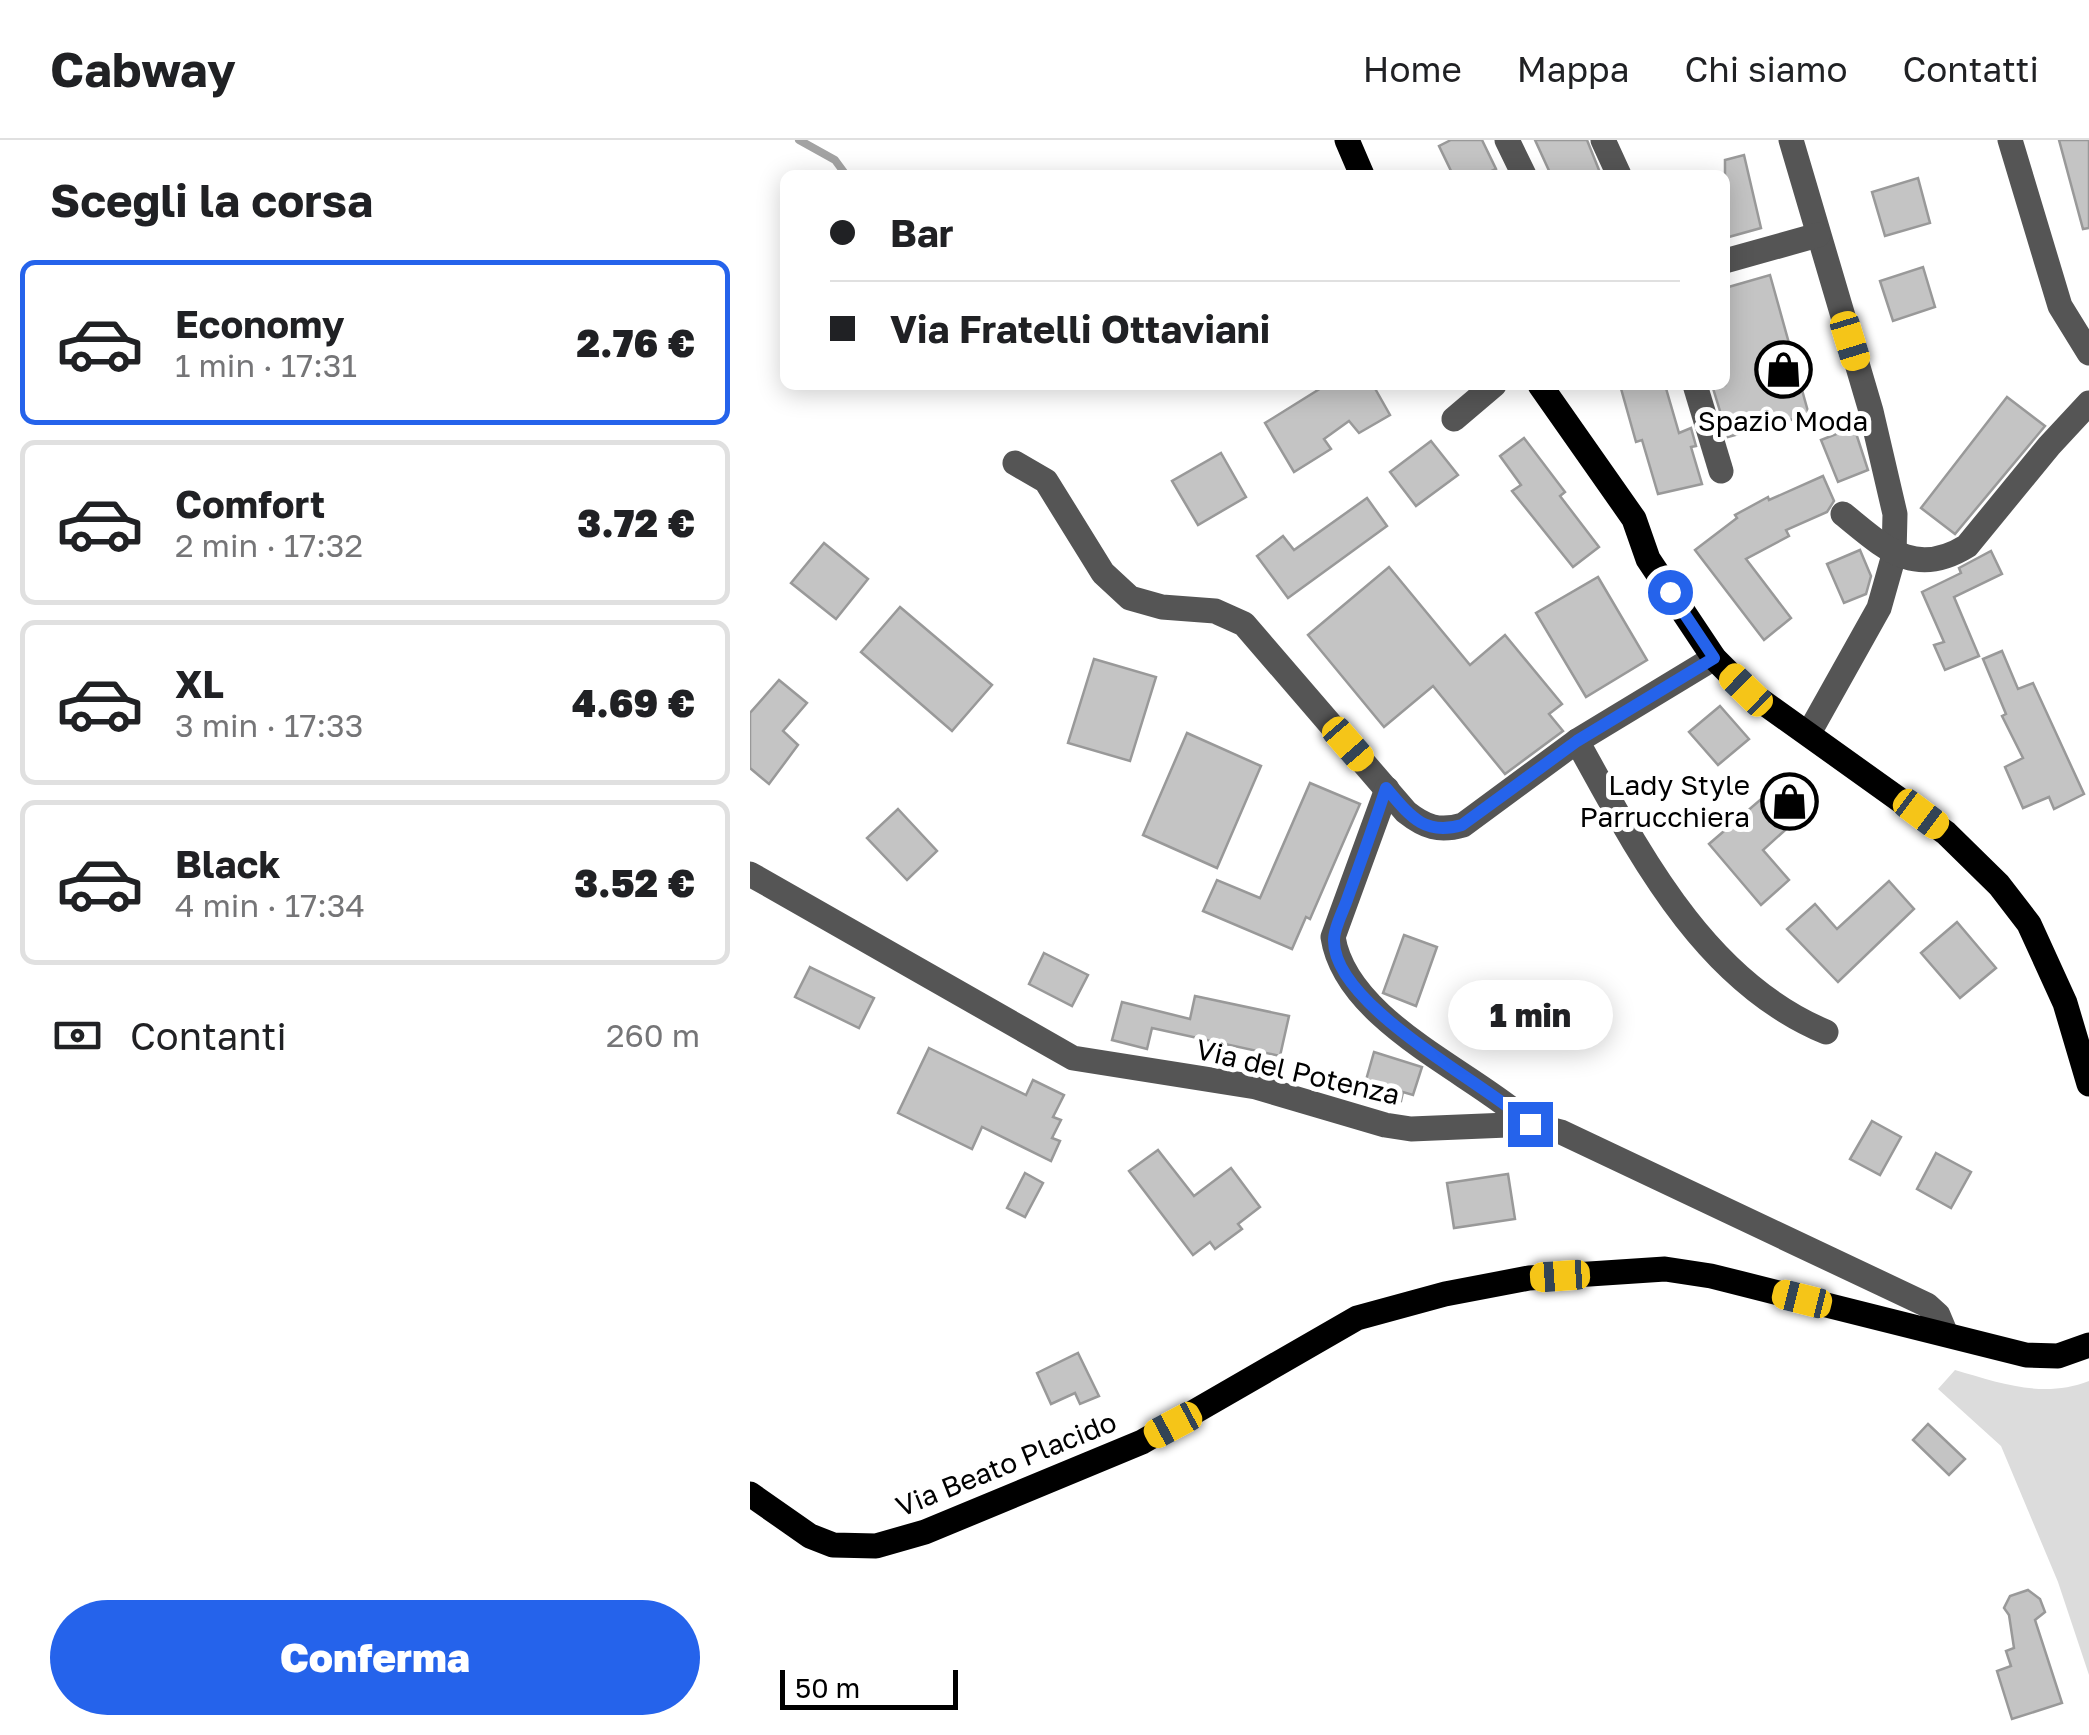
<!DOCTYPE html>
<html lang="it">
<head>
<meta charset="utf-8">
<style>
  :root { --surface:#fff; --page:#f6f6f6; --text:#202124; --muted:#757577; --line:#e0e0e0; --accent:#2563eb }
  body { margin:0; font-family:"Golos Text",sans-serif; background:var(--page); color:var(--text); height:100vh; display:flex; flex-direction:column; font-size:38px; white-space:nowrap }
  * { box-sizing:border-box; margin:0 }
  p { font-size:32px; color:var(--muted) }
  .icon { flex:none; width:55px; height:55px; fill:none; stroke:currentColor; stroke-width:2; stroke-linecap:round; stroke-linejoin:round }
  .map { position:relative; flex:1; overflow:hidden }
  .drawer { display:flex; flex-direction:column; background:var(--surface); width:750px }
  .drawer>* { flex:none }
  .hud { position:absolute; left:30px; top:30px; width:950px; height:220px; border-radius:15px; box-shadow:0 5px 25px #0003; display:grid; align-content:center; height:220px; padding:0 50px; background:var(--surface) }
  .scale { position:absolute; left:30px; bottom:25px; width:178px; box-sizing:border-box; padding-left:10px; border:5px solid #000; border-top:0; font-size:28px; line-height:35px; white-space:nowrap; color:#000; -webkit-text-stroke:8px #fff; paint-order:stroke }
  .end { position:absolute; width:45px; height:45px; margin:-22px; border:12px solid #2563eb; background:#fff; box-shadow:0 0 0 5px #fff }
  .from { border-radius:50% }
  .bubble { position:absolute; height:70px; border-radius:35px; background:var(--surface); box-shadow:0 5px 25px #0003; font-size:32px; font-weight:800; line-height:70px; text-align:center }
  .car { position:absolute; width:30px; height:60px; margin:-30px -15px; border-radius:12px; box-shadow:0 0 8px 2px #0007; background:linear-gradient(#f5c518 24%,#345 0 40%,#f5c518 0 76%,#345 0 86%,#f5c518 0) }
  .hud b { display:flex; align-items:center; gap:35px; height:95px; font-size:38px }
  .hud b+b { border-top:2px solid var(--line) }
  .hud i { width:25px; height:25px; background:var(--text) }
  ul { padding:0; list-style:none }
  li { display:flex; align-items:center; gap:30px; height:165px; margin:0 20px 15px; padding:0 30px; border:5px solid var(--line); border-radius:15px }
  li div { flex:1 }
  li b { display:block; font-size:38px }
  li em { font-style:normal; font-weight:800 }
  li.active { border-color:var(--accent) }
  li>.icon { width:90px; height:90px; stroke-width:1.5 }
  h2 { padding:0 50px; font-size:45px; line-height:120px }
  .pay { display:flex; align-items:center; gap:25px; height:110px; padding:0 50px; font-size:38px }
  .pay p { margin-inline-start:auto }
  .button { display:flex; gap:20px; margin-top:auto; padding:20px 50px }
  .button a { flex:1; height:115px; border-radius:60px; background:var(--accent); color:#fff; font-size:40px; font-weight:800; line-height:115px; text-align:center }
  header { display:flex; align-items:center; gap:60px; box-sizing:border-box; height:140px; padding:0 50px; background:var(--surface); border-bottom:2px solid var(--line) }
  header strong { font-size:48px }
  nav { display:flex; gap:55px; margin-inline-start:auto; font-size:35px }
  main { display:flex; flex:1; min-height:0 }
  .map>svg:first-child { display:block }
</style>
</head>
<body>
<header>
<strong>Cabway</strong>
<nav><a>Home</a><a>Mappa</a><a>Chi siamo</a><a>Contatti</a></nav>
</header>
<main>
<section class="drawer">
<h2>Scegli la corsa</h2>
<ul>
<li class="active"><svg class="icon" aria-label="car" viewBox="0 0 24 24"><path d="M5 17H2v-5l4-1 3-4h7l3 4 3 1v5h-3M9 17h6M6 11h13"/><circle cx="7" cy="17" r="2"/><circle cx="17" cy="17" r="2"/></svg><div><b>Economy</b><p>1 min · 17:31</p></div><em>2.76 €</em></li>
<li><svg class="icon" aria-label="car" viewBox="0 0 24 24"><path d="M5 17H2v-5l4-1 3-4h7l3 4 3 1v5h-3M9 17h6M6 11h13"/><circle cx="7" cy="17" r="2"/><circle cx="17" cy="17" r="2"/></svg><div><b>Comfort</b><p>2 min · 17:32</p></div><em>3.72 €</em></li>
<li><svg class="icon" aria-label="car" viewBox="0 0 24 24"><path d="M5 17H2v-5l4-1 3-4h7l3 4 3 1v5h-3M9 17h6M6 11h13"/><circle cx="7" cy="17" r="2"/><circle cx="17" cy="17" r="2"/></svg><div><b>XL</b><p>3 min · 17:33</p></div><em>4.69 €</em></li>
<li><svg class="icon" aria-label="car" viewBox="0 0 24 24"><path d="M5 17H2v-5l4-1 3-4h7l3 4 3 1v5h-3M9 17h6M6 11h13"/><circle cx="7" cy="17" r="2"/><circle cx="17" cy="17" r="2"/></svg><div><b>Black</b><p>4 min · 17:34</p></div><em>3.52 €</em></li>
</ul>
<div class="pay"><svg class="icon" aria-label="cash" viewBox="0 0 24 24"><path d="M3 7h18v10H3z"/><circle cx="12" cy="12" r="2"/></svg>Contanti<p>260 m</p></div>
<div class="button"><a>Conferma</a></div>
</section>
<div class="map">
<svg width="1339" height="1595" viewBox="0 0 1339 1595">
  <rect width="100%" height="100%" fill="#fff"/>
  <path fill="#dcdcdc" d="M1205,1230C1250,1243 1293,1259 1339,1241V1535L1308,1442L1251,1306L1188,1249Z"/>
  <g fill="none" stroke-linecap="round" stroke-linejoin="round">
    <path stroke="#a3a3a3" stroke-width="8" d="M49,0L85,20L96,35"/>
  </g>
  <g fill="#c4c4c4" stroke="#999" stroke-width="2.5">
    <path d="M701,0H732L746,29L733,35H703L689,6Z"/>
    <path d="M785,0H837L851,35H801Z"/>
    <path d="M1309,0H1339V88L1333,89Z"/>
    <path d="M994,15L1011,88L975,98V20Z"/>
    <path d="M1168,38L1180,83L1135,96L1122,52Z"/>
    <path d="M1173,127L1185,167L1143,181L1130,141Z"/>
    <path d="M1020,135L1059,275L978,297L962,245H975V148Z"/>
    <path d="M576,245H623L640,275L609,293L599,281L574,299L581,309L544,332L515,283Z"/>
    <path d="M870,245H915L929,293L941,288L946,306L941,307L952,344L908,354L892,300L886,302Z"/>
    <path d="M1257,257L1295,286L1205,394L1171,368Z"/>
    <path d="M1104,287L1118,330L1088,342L1071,300Z"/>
    <path d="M774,298L815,352L810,356L849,407L823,427L762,351L771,345L750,316Z"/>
    <path d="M681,301L708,335L666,366L640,332Z"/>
    <path d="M471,313L496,357L448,385L422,341Z"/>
    <path d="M1073,336L1084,361L1077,372L1036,390L1039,396L996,419L1041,478L1014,500L945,410L987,378L985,375L1018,357L1019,360Z"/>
    <path d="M617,358L637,386L538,458L507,416L533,396L544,410Z"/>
    <path d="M74,403L118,439L86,479L41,443Z"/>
    <path d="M1110,410L1121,436L1116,454L1094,463L1077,424Z"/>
    <path d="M1241,411L1252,434L1204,457L1229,516L1195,530L1184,505L1194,502L1172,452L1211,433L1209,428Z"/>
    <path d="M639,427L720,525L755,495L812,564L799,574L813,591L755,634L683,546L634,587L558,495Z"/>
    <path d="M848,437L897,520L836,557L786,473Z"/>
    <path d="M150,467L242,545L202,591L111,512Z"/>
    <path d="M1252,511L1268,549L1283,543L1334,654L1304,669L1299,657L1273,668L1255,627L1273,618L1252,576L1256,574L1233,519Z"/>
    <path d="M344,519L406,537L380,621L318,603Z"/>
    <path d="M29,540L57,563L33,591L48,605L19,644L0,628V573Z"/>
    <path d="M970,566L999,599L968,625L939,592Z"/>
    <path d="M437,593L511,626L467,728L393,695Z"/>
    <path d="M1038,636L1064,664L1013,710L1039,740L1011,765L959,704Z"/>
    <path d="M560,643L610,664L560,779L556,777L542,809L453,771L467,740L510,758Z"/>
    <path d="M148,669L187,711L157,740L117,698Z"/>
    <path d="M1139,741L1164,769L1088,842L1037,789L1065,764L1087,789Z"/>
    <path d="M1207,782L1246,828L1210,858L1171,813Z"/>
    <path d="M654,795L687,807L666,866L633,853Z"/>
    <path d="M294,813L338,835L322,866L279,844Z"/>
    <path d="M60,827L124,858L109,888L45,857Z"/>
    <path d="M445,856L539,876L530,916L402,888L397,909L362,900L372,862L440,879Z"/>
    <path d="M179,908L276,955L283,940L314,955L303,977L311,980L302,998L310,1001L301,1021L232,987L222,1009L148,973Z"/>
    <path d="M624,912L672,927L663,955L653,952L651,961L622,953L625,942L616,940Z"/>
    <path d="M1122,981L1151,997L1130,1035L1100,1019Z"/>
    <path d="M408,1010L444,1056L481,1028L510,1067L488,1084L492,1089L465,1109L460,1102L443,1115L379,1031Z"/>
    <path d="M1186,1013L1221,1032L1201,1068L1167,1049Z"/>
    <path d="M275,1033L293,1043L275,1077L257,1068Z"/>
    <path d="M758,1034L765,1079L704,1088L697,1043Z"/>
    <path d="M328,1213L349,1256L330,1264L325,1253L301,1264L287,1233Z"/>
    <path d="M1178,1284L1215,1319L1199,1335L1163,1300Z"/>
    <path d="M1278,1450L1290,1459L1295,1472L1285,1480L1312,1563L1262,1579L1247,1531L1261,1526L1256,1511L1264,1508L1259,1475L1254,1468L1260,1456Z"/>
  </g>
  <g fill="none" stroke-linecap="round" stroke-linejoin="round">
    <g stroke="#555" stroke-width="25">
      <path d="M757,0L774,35"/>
      <path d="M853,0L869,35"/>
      <path d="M1041,0L1121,271L1145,374L1144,415L1129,468L1059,593"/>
      <path d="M1260,0L1310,166L1339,213"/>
      <path d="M975,121L1068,95"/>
      <path d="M945,245L971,331"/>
      <path d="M704,279L744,245"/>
      <path d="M265,323L296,341L353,433L380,458L412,467L465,471L494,484L656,672C675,687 689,692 713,685L827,601L964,518"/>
      <path d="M1093,374C1134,407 1164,439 1217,406L1299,306L1339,263"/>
      <path d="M827,601C888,711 953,841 1076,892"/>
      <path d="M637,649L583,797C596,881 723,932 780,984"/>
      <path d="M0,734L323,918L506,947L635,985L661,989L780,984L811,992L1177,1165L1188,1175L1196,1194"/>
    </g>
    <g stroke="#000" stroke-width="25">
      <path d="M597,0L612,35"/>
      <path d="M790,245L884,379L898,419L964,518L996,550L1196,693L1249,745L1279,784L1315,863L1339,944"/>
      <path d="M0,1354L60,1396L83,1405L126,1406L175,1392L392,1302L607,1178L695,1154L779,1138L915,1129L961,1136L1276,1215L1308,1216L1339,1205"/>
    </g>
  </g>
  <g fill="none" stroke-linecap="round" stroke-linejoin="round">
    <path stroke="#2563eb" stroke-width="12" d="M780,984C735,943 583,866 584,800C584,787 594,770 598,757C611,721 624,685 636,648C660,676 674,696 712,685L827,601L964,518L920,452"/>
  </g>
  <defs>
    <symbol id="shop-ring" viewBox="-11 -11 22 22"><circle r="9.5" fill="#fff" stroke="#000" stroke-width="1.5"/><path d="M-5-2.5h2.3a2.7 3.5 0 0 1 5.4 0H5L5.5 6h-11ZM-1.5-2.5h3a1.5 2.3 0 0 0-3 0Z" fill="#000"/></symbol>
  </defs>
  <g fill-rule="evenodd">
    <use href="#shop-ring" x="1002" y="198" width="63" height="63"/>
    <use href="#shop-ring" x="1008" y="630" width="63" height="63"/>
  </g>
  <g text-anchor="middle" stroke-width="10" stroke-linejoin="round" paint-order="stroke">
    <g font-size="28" fill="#000" stroke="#fff">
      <text x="1033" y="291">Spazio Moda</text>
      <text x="1000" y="655" text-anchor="end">Lady Style<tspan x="1000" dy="32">Parrucchiera</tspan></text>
    </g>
    <g font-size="28" fill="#000" stroke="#fff">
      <text transform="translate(548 932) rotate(13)" y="10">Via del Potenza</text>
      <text transform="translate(256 1324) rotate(-22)" y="10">Via Beato Placido</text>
    </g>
  </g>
</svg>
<div class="scale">50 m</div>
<i class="end from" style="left:920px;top:452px"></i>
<i class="end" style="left:780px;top:984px"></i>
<div class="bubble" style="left:698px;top:840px;width:165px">1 min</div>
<i class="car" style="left:1100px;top:201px;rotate:163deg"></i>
<i class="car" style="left:996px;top:550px;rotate:314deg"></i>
<i class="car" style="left:598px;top:604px;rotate:139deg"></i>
<i class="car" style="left:1171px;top:674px;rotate:127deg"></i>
<i class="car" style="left:810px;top:1136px;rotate:266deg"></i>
<i class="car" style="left:1052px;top:1159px;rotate:284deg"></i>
<i class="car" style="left:423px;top:1285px;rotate:242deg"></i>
<div class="hud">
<b><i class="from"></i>Bar</b>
<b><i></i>Via Fratelli Ottaviani</b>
</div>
</div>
</main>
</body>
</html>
